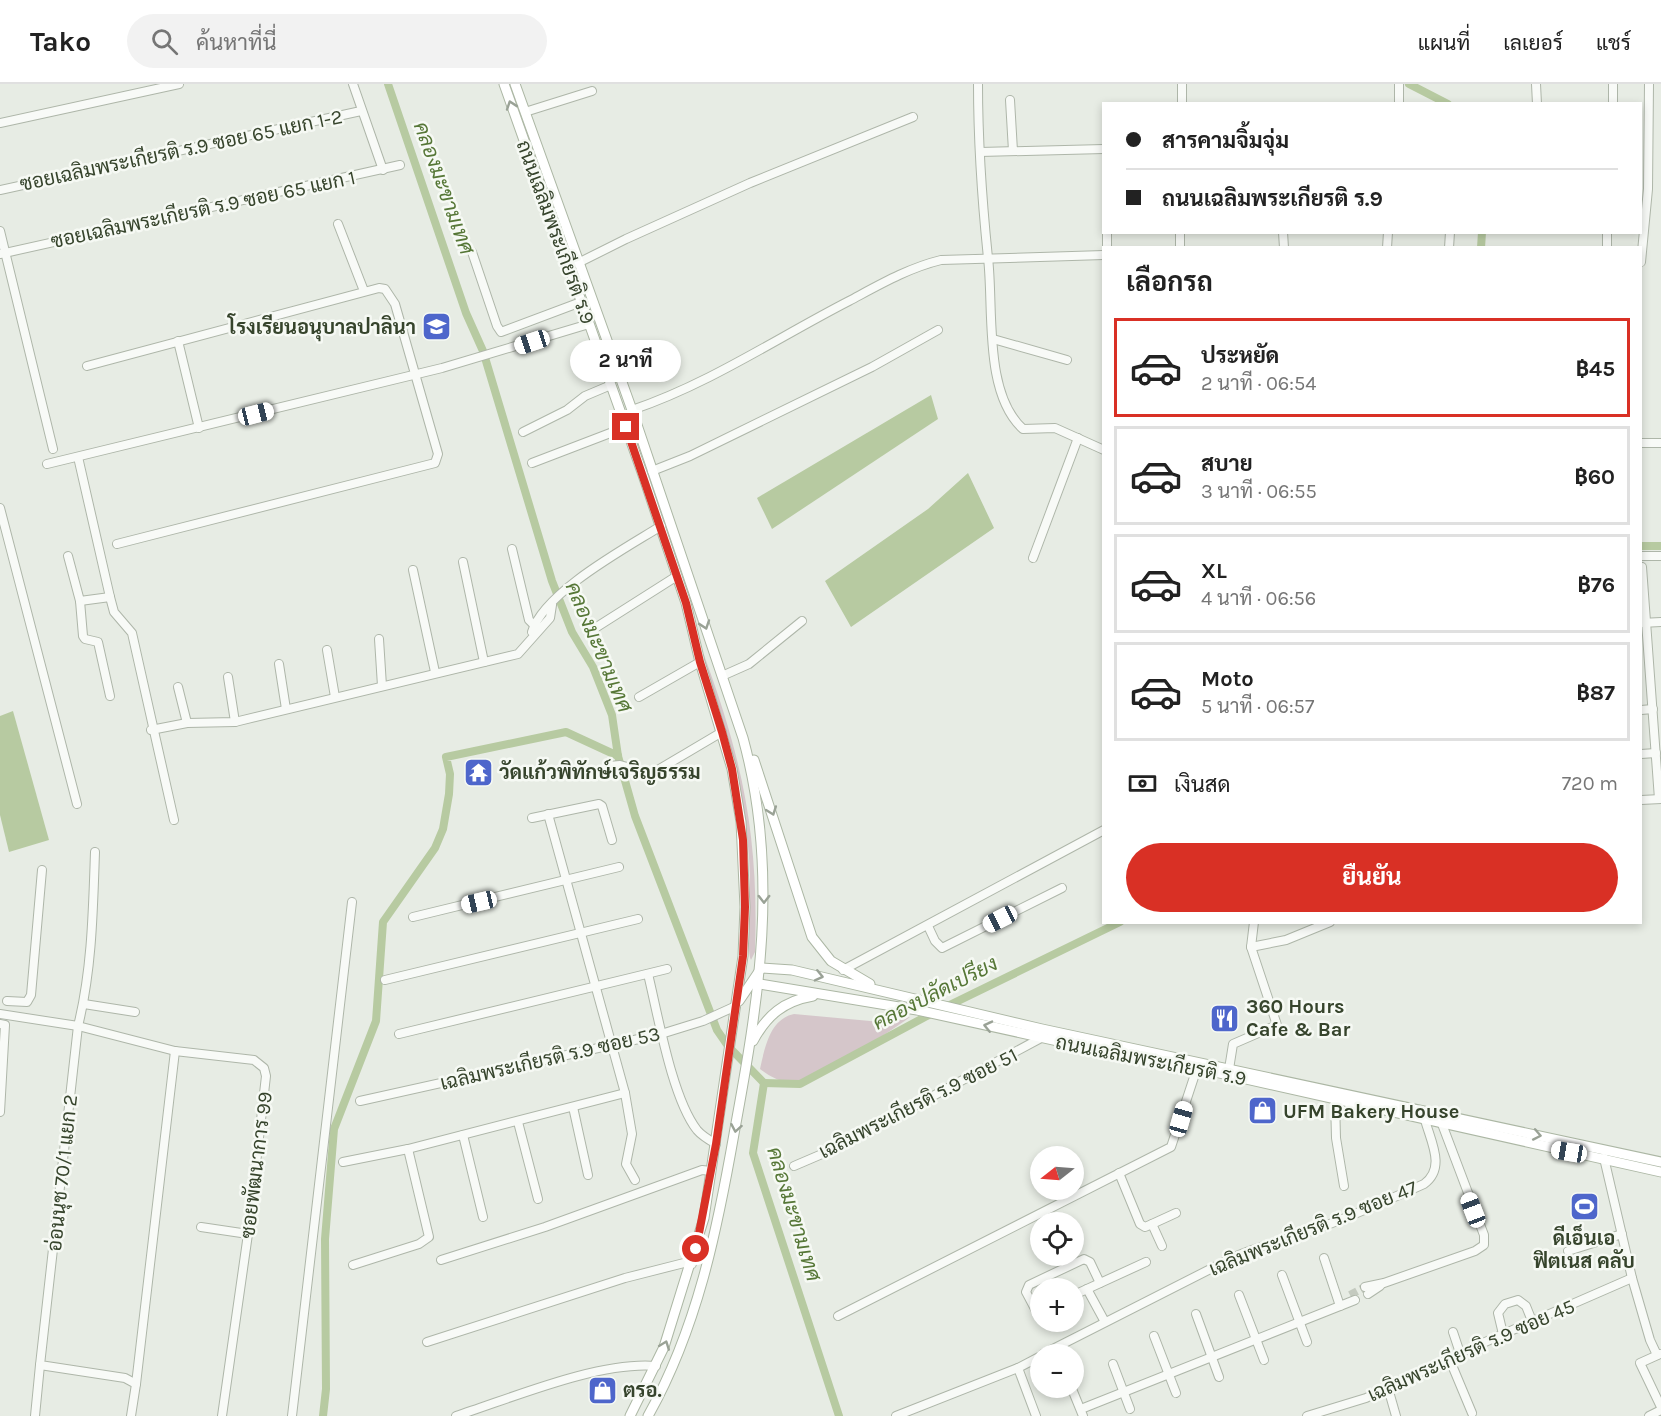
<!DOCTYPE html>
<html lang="th">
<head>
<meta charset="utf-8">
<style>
  :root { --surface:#fff; --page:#f2f2f2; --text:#222; --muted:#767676; --line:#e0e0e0; --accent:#d93025 }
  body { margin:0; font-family:Karla,Sarabun,sans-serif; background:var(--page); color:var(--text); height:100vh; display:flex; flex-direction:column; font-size:22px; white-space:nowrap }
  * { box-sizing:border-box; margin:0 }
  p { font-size:20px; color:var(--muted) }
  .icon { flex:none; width:33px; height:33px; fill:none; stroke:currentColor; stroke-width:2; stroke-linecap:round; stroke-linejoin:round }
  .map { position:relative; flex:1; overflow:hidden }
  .drawer { position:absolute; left:1102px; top:162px; width:540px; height:678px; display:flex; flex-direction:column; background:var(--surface); border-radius:0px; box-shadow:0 3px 9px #0003 }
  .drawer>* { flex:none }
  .hud { position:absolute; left:1102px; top:18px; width:540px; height:132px; border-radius:0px; box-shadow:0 3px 9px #0003; display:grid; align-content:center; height:132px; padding:0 24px; background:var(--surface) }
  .needle { width:39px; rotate:253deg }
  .fabs { position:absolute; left:1030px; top:1062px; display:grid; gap:12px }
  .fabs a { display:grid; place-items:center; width:54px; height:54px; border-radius:50%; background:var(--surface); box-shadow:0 3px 9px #0003; font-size:30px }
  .end { position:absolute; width:27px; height:27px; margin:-14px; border:8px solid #d93025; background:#fff; box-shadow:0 0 0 3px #fff }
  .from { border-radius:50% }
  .bubble { position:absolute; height:42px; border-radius:21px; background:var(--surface); box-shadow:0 3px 9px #0003; font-size:20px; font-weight:700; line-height:42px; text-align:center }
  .car { position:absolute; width:18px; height:36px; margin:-18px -9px; border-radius:8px; box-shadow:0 0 4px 2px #0007; background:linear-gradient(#fff 24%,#345 0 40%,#fff 0 76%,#345 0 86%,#fff 0) }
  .hud b { display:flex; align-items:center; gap:21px; height:57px; font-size:22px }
  .hud b+b { border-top:2px solid var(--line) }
  .hud i { width:15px; height:15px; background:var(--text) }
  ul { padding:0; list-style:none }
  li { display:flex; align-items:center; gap:18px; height:99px; margin:0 12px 9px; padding:0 12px; border:3px solid var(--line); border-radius:0px }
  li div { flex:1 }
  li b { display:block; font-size:22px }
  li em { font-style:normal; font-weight:700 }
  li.active { border-color:var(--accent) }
  li>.icon { width:54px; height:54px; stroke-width:1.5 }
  h2 { padding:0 24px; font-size:27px; line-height:72px }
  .pay { display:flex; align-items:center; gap:15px; height:66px; padding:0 24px; font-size:22px }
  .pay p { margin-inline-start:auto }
  .primary-button { display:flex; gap:12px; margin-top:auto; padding:12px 24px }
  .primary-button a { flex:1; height:69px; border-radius:36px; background:var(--accent); color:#fff; font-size:24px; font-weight:700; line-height:69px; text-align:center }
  header { display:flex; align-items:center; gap:36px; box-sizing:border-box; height:84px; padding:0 30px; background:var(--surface); border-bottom:2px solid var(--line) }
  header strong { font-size:28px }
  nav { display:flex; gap:33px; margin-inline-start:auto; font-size:21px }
  .search { width:420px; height:54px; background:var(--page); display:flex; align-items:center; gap:15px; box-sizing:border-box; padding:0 21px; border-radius:33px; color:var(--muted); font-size:22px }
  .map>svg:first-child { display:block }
</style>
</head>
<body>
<header>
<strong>Tako</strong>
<div class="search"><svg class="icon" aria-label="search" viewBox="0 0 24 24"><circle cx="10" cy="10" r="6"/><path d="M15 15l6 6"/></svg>ค้นหาที่นี่</div>
<nav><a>แผนที่</a><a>เลเยอร์</a><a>แชร์</a></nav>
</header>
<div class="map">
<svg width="1661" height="1332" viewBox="0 0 1661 1332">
  <rect width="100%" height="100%" fill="#e7ece4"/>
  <g fill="#d5c6ca">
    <path d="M701,568L704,571C743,677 759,754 755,868L751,876C746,866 750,809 750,793C748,715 723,642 701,568Z"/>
    <path d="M794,930L881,938L910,933C885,951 823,993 793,998C780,999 770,992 760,985C765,963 770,935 794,930Z"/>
  </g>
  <g fill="#b7caa1">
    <path d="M931,311L938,335L772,445L757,414Z"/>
    <path d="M968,389L994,444L851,543L825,497L928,425Z"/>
    <path d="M13,627L49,756L9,768L0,731V632Z"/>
  </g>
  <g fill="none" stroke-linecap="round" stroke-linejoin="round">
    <g stroke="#b7caa1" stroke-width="8">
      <path d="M388,0L466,229L483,267L552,497L572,548L593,583L612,631L618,672L635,732L717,946L728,962L764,999"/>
      <path d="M1409,0L1448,20"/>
      <path d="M1481,164L1482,148"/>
      <path d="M1641,462H1661"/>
      <path d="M764,999L800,1000L925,933L1120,838"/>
      <path d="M764,999L753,1069L839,1332"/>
      <path d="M323,1332L326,1305L325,1155L334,1045L376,937L383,838L435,764L443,745L449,710L450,690L446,673L566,648L618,672"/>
    </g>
    <path stroke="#c4cabf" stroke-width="8" stroke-dasharray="8 4" stroke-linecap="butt" d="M1350,1211L1365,1203"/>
    <defs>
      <g id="minor">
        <path d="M353,0L383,86"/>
        <path d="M978,0C978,58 982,116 988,174C994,223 983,309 1023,345L1055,344L1104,366"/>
        <path d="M1536,0L1537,20"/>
        <path d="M1010,16L1013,67"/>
        <path d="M1182,20V0"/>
        <path d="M1399,20V0"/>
        <path d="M1613,20V0"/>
        <path d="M525,28L592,7"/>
        <path d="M0,39L179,0"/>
        <path d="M980,68L1104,65"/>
        <path d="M0,106L361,27"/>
        <path d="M338,140L364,207"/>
        <path d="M0,147L53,365"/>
        <path d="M1283,148L1284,164"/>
        <path d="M1107,164V148"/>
        <path d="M1180,164V148"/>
        <path d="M1387,164L1388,148"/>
        <path d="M1449,164L1450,148"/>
        <path d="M1607,164V148"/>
        <path d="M472,168L497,242L501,248L581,218"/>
        <path d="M0,170L400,81"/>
        <path d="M1641,178L1648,105L1649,0"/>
        <path d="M578,179L626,155L750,99L913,33"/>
        <path d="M993,255L1067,276"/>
        <path d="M178,257L199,344"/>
        <path d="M87,282L379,204L385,205L395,220L438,370L435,379L117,460"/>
        <path d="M632,326C709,300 777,254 849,217C879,201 908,184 941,176L1104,171"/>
        <path d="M523,348L567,326L585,312L611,301"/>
        <path d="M1641,359H1661"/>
        <path d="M78,373L110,513L114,528L132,549L174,736"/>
        <path d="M532,379L626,343"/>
        <path d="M47,380L442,284L589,240"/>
        <path d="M652,387L690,372L872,283L938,246"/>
        <path d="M0,424L77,720"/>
        <path d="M512,465L529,536L537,544"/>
        <path d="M68,472L80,517L83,552L85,555L98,558L110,612"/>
        <path d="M1641,472H1661"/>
        <path d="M1033,474L1078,354"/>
        <path d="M463,478L484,578"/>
        <path d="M1642,483L1659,715"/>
        <path d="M413,486L435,588"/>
        <path d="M80,517L110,513"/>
        <path d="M1641,539L1661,538"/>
        <path d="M592,546L677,492"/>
        <path d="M532,548C544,508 626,464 661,442"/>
        <path d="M379,555L382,602"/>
        <path d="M327,566L335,613"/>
        <path d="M279,580L286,625"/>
        <path d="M722,592L749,580L802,537"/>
        <path d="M228,593L235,638"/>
        <path d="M178,603L187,639"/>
        <path d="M639,613L700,578"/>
        <path d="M1641,626L1653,625"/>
        <path d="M151,646L187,639L235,638L518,570L550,534L552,521"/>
        <path d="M1641,670L1656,669"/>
        <path d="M609,682L620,681L651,690L722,648"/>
        <path d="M1641,716L1661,715"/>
        <path d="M548,730L625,1009L632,1050L626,1080L635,1096"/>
        <path d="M532,734L599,720L602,722L612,756"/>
        <path d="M95,768C93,826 92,886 78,942L40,1281L125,1294L136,1300L131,1332"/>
        <path d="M413,833L619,783"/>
        <path d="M928,842L935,857L942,864L1062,804"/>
        <path d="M1251,863L1286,856L1330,838"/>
        <path d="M843,886L1104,746"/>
        <path d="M648,890C658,931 672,1014 697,1046C702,1052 709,1056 716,1060"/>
        <path d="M385,896L638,835"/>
        <path d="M7,917L27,918L31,911L42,786"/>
        <path d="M84,920L135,928"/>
        <path d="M0,930L78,942L175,967L254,976L264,984L266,992L248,1150L222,1332"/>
        <path d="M0,940L5,941L0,1028"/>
        <path d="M399,950L667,885"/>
        <path d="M1229,985L1233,960L1277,941L1251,863L1254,838"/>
        <path d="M1335,1016L1336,1054L1344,1102"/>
        <path d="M360,1017L661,950L703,937L736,922"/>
        <path d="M573,1023L588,1091"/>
        <path d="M518,1038L538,1115"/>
        <path d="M463,1051L483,1133"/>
        <path d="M1604,1074L1632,1194L1650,1256L1657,1271"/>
        <path d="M343,1078L408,1065L625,1009"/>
        <path d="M794,1082L836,1064L1041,954"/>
        <path d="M1119,1089L1140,1140L1145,1143L1152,1140L1162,1162"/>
        <path d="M1152,1140L1176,1129"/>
        <path d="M201,1143L248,1150"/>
        <path d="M1568,1167L1622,1150"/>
        <path d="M1324,1174L1340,1222"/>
        <path d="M441,1176L545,1143L702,1086L711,1087"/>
        <path d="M353,1181L419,1160L429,1153L408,1065"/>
        <path d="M1282,1191L1307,1258"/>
        <path d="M1365,1203L1384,1199L1475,1167L1484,1161V1151L1442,1040"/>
        <path d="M1087,1205L1105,1238"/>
        <path d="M1368,1210L1380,1202"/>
        <path d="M1074,1211L1146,1178"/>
        <path d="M1239,1211L1264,1276"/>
        <path d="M1041,1227L1035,1225L1026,1208L1029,1201L1084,1175L1090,1178L1100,1199"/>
        <path d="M1196,1230L1219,1293"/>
        <path d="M838,1232L1171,1063L1197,984"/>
        <path d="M1453,1248L1460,1269"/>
        <path d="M1503,1250L1498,1229L1505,1220L1518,1216L1526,1222L1532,1237"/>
        <path d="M1154,1252L1176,1309"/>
        <path d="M427,1258L625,1194L684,1179L692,1180"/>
        <path d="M1043,1270L1234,1173C1258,1162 1283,1157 1308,1148C1348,1134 1386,1117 1424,1100C1446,1084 1431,1058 1425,1036"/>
        <path d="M1660,1270L1640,1279L1661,1323"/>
        <path d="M1449,1274L1472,1329"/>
        <path d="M1113,1280L1130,1325"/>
        <path d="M1018,1284L1036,1332"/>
        <path d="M136,1300L175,967"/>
        <path d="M1388,1304L1396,1332"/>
        <path d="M1072,1305L1083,1332"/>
        <path d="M1081,1325L1355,1216"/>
        <path d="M35,1332L40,1281"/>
        <path d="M292,1332L352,818"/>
        <path d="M456,1332C512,1314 599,1277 656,1282"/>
        <path d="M896,1332L1018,1284L1041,1272"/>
        <path d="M1307,1332L1366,1314L1460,1269L1632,1194"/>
        <path d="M1649,1332L1661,1326"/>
      </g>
      <g id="major">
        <path d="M504,0L644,394L686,519L700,578L732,685L741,738L745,823L743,872L704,1134L664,1263L630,1332"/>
        <path d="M515,0L632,326L743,654C780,789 759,915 734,1050C717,1147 697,1245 648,1332"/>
        <path d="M754,676L812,853L831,877L870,900"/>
        <path d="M761,884L792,886L1042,945L1661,1078"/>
        <path d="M760,900L917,926L1103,967L1197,984L1661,1088"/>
        <path d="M739,917L760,886"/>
        <path d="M753,957C767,931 784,917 813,912"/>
      </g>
    </defs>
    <use href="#minor" stroke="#aeb6a9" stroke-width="10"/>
    <use href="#major" stroke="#acb7a4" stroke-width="11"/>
    <use href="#minor" stroke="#f8faf7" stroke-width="8"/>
    <use href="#major" stroke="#fff" stroke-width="9"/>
  </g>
  <defs><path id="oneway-chevron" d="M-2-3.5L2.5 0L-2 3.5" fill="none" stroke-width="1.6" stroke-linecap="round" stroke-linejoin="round" transform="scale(1.5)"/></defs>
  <g stroke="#9aa296">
    <use href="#oneway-chevron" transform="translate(511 21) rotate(-109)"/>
    <use href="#oneway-chevron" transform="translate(705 541) rotate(71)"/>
    <use href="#oneway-chevron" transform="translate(772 727) rotate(70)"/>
    <use href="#oneway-chevron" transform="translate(764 815) rotate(90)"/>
    <use href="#oneway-chevron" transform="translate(819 892) rotate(13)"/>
    <use href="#oneway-chevron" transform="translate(988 942) rotate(-167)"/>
    <use href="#oneway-chevron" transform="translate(736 1044) rotate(100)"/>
    <use href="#oneway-chevron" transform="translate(1537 1051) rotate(11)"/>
    <use href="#oneway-chevron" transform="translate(665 1261) rotate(-69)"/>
  </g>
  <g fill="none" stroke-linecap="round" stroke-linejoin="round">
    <path stroke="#d93025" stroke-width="8" d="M626,343L686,519L700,578L722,648L732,685L743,756L745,823L743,872L716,1060L696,1165"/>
  </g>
  <defs>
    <symbol id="school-square" viewBox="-11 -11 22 22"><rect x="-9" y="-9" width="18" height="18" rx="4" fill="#4e66cb" stroke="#f6f9f4"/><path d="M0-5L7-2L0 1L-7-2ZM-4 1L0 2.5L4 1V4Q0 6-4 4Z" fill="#fff"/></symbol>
    <symbol id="temple-square" viewBox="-11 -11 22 22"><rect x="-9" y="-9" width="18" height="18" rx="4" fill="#4e66cb" stroke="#f6f9f4"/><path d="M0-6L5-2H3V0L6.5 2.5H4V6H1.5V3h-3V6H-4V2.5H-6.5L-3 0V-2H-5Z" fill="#fff"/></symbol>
    <symbol id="restaurant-square" viewBox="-11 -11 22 22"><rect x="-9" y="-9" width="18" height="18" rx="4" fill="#4e66cb" stroke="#f6f9f4"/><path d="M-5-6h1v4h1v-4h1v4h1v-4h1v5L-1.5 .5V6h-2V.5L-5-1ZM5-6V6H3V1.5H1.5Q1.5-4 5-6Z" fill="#fff"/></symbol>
    <symbol id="shop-square" viewBox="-11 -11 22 22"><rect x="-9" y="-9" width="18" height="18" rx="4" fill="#4e66cb" stroke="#f6f9f4"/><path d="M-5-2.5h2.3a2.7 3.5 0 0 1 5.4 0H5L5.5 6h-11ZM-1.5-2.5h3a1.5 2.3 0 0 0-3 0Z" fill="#fff"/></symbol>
    <symbol id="stadium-square" viewBox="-11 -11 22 22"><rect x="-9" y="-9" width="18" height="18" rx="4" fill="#4e66cb" stroke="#f6f9f4"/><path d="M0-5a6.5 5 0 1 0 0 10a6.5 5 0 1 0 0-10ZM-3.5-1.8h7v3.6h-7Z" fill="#fff"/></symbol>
  </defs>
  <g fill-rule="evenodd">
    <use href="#school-square" x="420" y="226" width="33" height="33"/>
    <use href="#temple-square" x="462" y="672" width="33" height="33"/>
    <use href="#restaurant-square" x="1208" y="918" width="33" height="33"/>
    <use href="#shop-square" x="1246" y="1010" width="33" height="33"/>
    <use href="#stadium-square" x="1568" y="1106" width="33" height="33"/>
    <use href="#shop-square" x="586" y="1290" width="33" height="33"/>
  </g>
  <g text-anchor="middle" stroke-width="5" stroke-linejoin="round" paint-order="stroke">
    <g font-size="20" fill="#36442c" stroke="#f6f9f4">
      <text transform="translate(181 66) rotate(-12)" y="7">ซอยเฉลิมพระเกียรติ ร.9 ซอย 65 แยก 1-2</text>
      <text transform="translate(203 125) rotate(-12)" y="7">ซอยเฉลิมพระเกียรติ ร.9 ซอย 65 แยก 1</text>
      <text transform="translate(556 148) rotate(70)" y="7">ถนนเฉลิมพระเกียรติ ร.9</text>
      <text transform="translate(550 974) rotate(-13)" y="7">เฉลิมพระเกียรติ ร.9 ซอย 53</text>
      <text transform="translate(1151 976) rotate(11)" y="7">ถนนเฉลิมพระเกียรติ ร.9</text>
      <text transform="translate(918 1019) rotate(-27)" y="7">เฉลิมพระเกียรติ ร.9 ซอย 51</text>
      <text transform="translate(256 1081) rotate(-83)" y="7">ซอยพัฒนาการ 99</text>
      <text transform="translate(62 1089) rotate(-84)" y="7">อ่อนนุช 70/1 แยก 2</text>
      <text transform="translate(1313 1144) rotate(-22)" y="7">เฉลิมพระเกียรติ ร.9 ซอย 47</text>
      <text transform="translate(1471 1266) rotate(-24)" y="7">เฉลิมพระเกียรติ ร.9 ซอย 45</text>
    </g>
    <g font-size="20" font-weight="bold" fill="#36442c" stroke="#f6f9f4" text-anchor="start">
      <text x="416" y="250" text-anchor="end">โรงเรียนอนุบาลปาลินา</text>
      <text x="499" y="695">วัดแก้วพิทักษ์เจริญธรรม</text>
      <text x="1246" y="929">360 Hours<tspan x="1246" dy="23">Cafe &amp; Bar</tspan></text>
      <text x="1283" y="1034">UFM Bakery House</text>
      <text x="1584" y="1161" text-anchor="middle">ดีเอ็นเอ<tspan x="1584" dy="23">ฟิตเนส คลับ</tspan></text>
      <text x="623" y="1313">ตรอ.</text>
    </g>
    <g font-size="21" font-style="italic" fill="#567737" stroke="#f6f9f4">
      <text transform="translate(444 104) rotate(70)" y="7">คลองมะขามเทศ</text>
      <text transform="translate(599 563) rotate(67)" y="7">คลองมะขามเทศ</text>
      <text transform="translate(935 909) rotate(-27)" y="7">คลองปลัดเปรียง</text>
      <text transform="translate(794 1130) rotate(73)" y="7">คลองมะขามเทศ</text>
    </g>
  </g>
</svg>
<div class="fabs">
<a><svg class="needle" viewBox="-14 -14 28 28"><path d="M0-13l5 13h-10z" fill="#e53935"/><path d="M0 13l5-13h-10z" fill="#767676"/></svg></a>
<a><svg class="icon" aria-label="locate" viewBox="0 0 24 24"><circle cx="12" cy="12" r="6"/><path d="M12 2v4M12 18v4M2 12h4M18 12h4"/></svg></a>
<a>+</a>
<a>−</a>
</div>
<i class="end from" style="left:696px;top:1165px"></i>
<i class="end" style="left:626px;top:343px"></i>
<div class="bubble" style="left:570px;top:256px;width:111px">2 นาที</div>
<i class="car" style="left:532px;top:258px;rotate:252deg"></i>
<i class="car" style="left:256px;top:330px;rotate:76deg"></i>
<i class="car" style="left:479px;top:818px;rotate:257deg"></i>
<i class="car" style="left:1000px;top:835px;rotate:243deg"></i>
<i class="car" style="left:1181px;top:1035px;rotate:16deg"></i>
<i class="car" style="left:1569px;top:1068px;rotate:280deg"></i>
<i class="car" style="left:1473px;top:1126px;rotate:339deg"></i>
<div class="hud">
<b><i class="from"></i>สารคามจิ้มจุ่ม</b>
<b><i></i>ถนนเฉลิมพระเกียรติ ร.9</b>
</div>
<section class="drawer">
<h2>เลือกรถ</h2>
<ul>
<li class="active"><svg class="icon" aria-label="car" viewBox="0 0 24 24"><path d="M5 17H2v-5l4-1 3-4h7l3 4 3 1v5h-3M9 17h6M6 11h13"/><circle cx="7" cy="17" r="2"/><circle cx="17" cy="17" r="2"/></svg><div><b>ประหยัด</b><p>2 นาที · 06:54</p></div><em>฿45</em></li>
<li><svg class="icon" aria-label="car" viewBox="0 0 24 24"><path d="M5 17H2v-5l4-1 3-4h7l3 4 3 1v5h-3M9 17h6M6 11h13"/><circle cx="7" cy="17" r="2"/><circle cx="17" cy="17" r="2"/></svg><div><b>สบาย</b><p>3 นาที · 06:55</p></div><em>฿60</em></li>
<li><svg class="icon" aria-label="car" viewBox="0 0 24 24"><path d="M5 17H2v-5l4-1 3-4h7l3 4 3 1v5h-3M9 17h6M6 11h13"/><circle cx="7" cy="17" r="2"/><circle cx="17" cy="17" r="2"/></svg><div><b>XL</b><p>4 นาที · 06:56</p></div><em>฿76</em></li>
<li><svg class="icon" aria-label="car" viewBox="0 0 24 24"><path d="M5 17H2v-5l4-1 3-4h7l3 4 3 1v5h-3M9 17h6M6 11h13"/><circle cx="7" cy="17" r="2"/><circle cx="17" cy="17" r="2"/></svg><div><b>Moto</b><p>5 นาที · 06:57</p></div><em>฿87</em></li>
</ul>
<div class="pay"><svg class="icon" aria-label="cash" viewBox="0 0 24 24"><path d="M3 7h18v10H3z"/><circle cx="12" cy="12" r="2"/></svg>เงินสด<p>720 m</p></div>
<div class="primary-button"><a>ยืนยัน</a></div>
</section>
</div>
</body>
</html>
